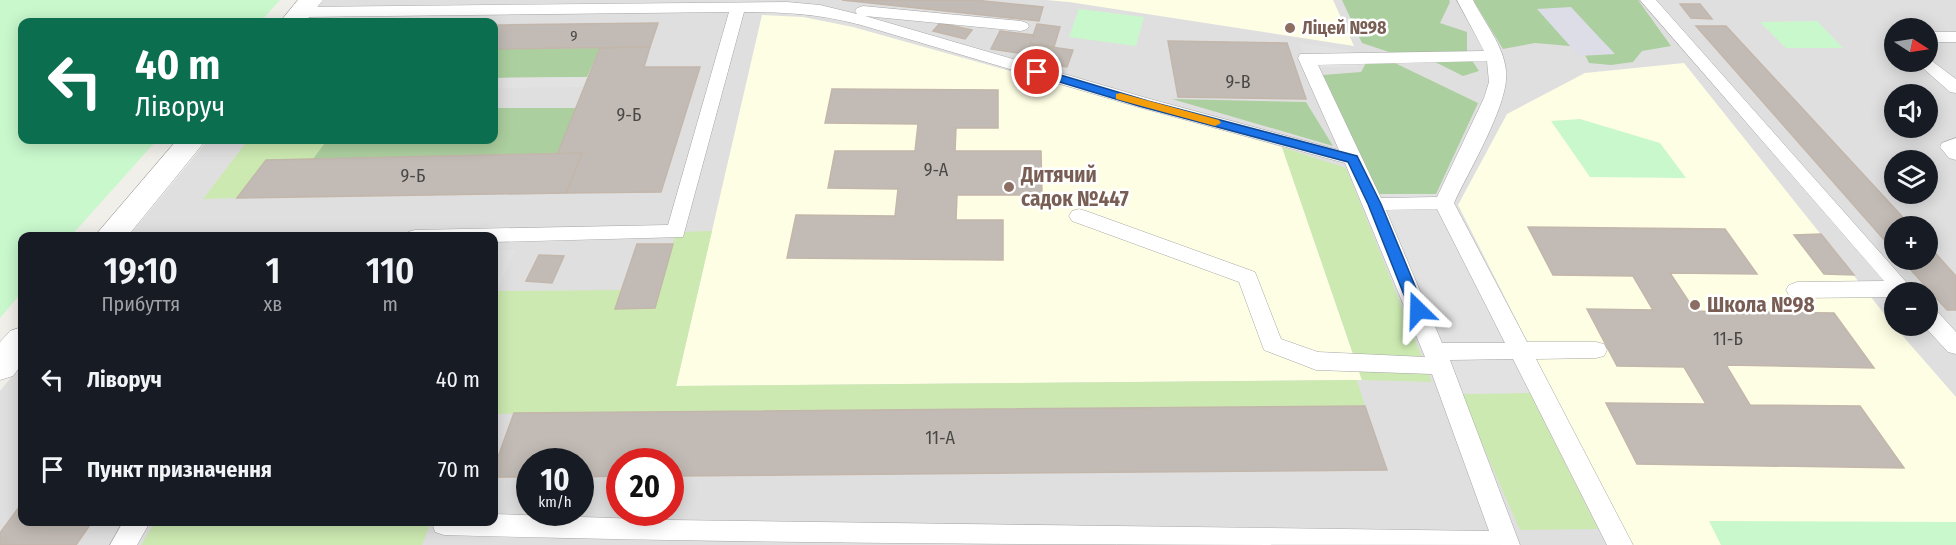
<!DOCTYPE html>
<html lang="uk">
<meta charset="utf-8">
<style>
:root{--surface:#171b24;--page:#242831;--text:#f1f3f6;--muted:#9ea1a6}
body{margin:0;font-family:"Fira Sans Condensed",sans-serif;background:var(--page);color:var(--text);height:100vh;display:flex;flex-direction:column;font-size:22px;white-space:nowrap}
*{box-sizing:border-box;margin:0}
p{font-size:20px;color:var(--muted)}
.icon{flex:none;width:33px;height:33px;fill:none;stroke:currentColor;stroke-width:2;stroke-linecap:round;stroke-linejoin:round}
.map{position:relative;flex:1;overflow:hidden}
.side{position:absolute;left:18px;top:232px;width:480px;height:294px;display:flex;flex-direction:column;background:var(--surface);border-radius:12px;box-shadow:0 3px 15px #0003}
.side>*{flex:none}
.guide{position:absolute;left:18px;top:18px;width:480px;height:126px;border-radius:12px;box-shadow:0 3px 15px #0003;background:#0b6e4f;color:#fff;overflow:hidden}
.needle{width:39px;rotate:102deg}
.fabs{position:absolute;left:1884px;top:18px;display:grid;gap:12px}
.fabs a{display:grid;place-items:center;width:54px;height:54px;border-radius:50%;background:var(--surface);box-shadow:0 3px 15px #0003;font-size:30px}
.speed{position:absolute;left:516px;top:448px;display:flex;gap:12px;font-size:30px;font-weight:700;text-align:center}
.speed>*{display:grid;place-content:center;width:78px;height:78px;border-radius:50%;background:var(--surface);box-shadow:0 3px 15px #0003;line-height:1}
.speed small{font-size:15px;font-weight:400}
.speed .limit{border:9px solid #d22;background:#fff;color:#111}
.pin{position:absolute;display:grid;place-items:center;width:51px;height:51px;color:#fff;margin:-26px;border:3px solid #fff;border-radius:50%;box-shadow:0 2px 6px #0007}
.me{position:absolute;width:66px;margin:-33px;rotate:338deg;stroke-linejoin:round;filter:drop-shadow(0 0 4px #0008)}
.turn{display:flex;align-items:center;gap:21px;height:126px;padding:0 18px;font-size:27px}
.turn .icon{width:78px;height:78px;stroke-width:2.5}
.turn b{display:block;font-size:42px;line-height:51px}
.eta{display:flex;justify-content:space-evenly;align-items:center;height:102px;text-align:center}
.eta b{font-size:36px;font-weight:600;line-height:42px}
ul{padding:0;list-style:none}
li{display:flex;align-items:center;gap:18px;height:90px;padding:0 18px}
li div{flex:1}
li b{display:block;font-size:22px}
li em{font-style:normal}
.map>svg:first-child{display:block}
.residential{fill:#e0dfdf;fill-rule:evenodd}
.education{fill:#fefee5}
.grass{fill:#cce9b1}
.forest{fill:#accf9f}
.park{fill:#c9f8cd}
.parking{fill:#e2e2e2}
.plaza{fill:#dddde7}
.building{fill:#c2bbb5;stroke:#c3b6ab;stroke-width:1.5}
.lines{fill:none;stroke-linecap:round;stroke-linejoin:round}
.lane-casing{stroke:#a6a6a6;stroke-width:1}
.street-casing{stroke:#a6a6a6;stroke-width:1}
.lane{fill:#fff;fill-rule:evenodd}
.street{fill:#fff;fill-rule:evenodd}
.route{fill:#1a73e8;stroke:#114b97;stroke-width:1.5}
.slow{fill:#f59e0b}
.education-dot{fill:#8d6e63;stroke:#fff;stroke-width:2}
.labels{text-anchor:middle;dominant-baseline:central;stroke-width:5;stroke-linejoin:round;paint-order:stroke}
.far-number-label{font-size:15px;fill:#4a4847}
.far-education-label{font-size:18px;font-weight:bold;fill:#785e54;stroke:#fff;text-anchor:start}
.number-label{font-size:18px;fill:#4a4847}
.education-label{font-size:21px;font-weight:bold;fill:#785e54;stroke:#fff;text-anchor:start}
</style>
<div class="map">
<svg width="1956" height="545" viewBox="0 0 1956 545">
<rect width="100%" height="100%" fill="#f1efe9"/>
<path class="residential" d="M324,0H1956V545H0V391L22,364V522H494V237H128L208,140H494V22H305ZM1894,28H1928V62H1894ZM1894,94H1928V128H1894ZM1894,160H1928V194H1894ZM1894,226H1928V260H1894ZM1894,292H1928V326H1894ZM530,462H580V513H530ZM620,462H670V513H620Z"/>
<g class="education">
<path d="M1046,0H1333L1354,46L1069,2Z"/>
<path d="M762,15L803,17L853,27L1282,147L1362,380L676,386Z"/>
<path d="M1684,63L1894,326L1956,397V545H1631L1458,205L1507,114L1585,73Z"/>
</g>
<g class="grass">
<path d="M248,140H327L313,159L266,160L237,198L203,199Z"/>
<path d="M1282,147L1346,168L1432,382L1362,380Z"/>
<path d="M712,231L676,386L1357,380L1365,406L494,414V291L621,290L615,309L655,308L676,232Z"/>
<path d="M1530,393L1598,529L1520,530L1460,394Z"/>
<path d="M155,522H431L422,545H141Z"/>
</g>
<g class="forest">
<path d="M1342,0H1449L1450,2L1440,23L1467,32V53L1479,71L1463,76L1435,62L1389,52L1362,43Z"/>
<path d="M1473,0H1638L1671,46L1642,51L1633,62L1611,65L1589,63L1581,47L1535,43L1503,49Z"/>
<path d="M600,48L587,77L494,78V49Z"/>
<path d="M1372,52L1478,103L1436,194H1379L1323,75L1361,72Z"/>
<path d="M1172,99L1306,102L1333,146Z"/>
<path d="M494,108H577L557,155L313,159L327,140H494Z"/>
</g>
<g class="park">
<path d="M0,0H280L260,22H22V140H157L70,237H22V292L0,318Z"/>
<path d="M1079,9L1144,17L1136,46L1069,37Z"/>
<path d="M1817,21L1843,48H1786L1760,22Z"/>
<path d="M1580,119L1660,143L1686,178L1590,177L1551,121Z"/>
<path d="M1709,521L1956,522V545H1721Z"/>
</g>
<g class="parking">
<path d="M1299,43L1350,50L1359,67L1311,68Z"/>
<path d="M587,77L583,87L494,88V78Z"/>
<path d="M1379,194H1436L1530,393L1460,394Z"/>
<path d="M494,250H515L497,291H494Z"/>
</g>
<path class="plaza" d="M1571,7L1597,35L1615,54L1579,56L1537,9Z"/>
<g class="building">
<path d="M842,0H974L1043,7L1039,21Z"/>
<path d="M1680,4H1700L1712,19L1691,18Z"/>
<path d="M658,23L650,47L494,49V25Z"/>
<path d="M940,23L972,30L965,39L933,31Z"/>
<path d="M1037,24L1060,27L1054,47L1030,44Z"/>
<path d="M1696,26H1726L1911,226H1894V251Z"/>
<path d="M1000,31L1033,35L1030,44L1073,50L1067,67L1035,62L1040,52L1027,50L1025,54L991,49Z"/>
<path d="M1168,41L1287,43L1306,99L1178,97Z"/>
<path d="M650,47L644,67H700L661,192L566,193L582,153L557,155L600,48Z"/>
<path d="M832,89L998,90V128H956L955,151H1041L1042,195H957L956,220H1003V260L787,258L796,215L895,216L898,189L828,188L835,151H915L918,124L825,123Z"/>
<path d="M582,153L566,193L237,198L266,160Z"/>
<path d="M1528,227L1725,229L1757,274L1670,273L1695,311L1834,313L1874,368L1726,365L1750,405L1860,406L1904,468L1637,464L1606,403L1706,404L1684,367L1617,366L1587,309L1653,310L1633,276L1553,275Z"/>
<path d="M1821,234L1854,275L1824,274L1794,235Z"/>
<path d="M637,244H673L655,308L615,309Z"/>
<path d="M1928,245L1956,276V310H1947L1902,260H1928Z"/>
<path d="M539,255L564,256L552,283L526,281Z"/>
<path d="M1365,406L1387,470L670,476V462H620V476L580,477V462H530V477H494V468L514,413Z"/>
<path d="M22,503V522H92L76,545H0V533Z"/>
</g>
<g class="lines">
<defs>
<g id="lane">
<path d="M1457,0H1473C1484,22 1504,46 1506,71C1510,103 1468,172 1454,203L1527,342H1596L1604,344L1607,350L1604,356L1596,358L1536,359L1633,545H1607L1513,359L1450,360L1520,545C1161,545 803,545 444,535L435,532L432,522H494V514L670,520L1489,531L1432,374L1316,370L1264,350L1239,282L1072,221L1069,216L1072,211L1079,209L1086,211L1255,272L1281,339L1318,352L1425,357L1345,163L1138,107L861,25C819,14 788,12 744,12L683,237L494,242V237H405L408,232L415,230L668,225L729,12L301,17L293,12L301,7L787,2L820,5L857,14L855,11L857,8L863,6L1021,21L1027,23L1029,26L1027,29L1021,31L865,16L1150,99L1339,150L1298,58L1300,54L1484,51ZM1487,61L1489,82L1484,98L1437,197L1381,198L1318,65ZM1437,209L1505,343H1442L1386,210Z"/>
<path d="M1640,0H1656L1915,292H1894V297L1797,298L1789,295L1786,290L1789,285L1797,282L1884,281Z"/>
<rect x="1928" y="32" width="28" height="10"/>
<path d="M1928,58L1956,79V93L1950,92L1916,62H1928Z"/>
<path d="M1956,138V160L1949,158L1940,147L1942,143Z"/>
<path d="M1928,308L1936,310L1956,332V354L1948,352L1924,326H1928Z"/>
<path d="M123,522H150L137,545H110Z"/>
</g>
<g id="street">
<path d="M298,0H323L305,22H280Z"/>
<path d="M177,140H206L127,237H94Z"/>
<path d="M22,327V364L13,376L0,380V342L10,331Z"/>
</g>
</defs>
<use href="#lane" class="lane-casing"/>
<use href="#street" class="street-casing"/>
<use href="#lane" class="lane"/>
<use href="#street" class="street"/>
</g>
<path class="route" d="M1037,68L1148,101L1357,156L1381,204L1425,310L1422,313L1418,315L1410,310L1368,204L1348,162L1139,106L1033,74V69Z"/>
<path class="slow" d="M1120,93L1219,120L1221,123L1215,126L1116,99V94Z"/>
<g class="education-dot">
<circle cx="1290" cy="28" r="6"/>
<circle cx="1009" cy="187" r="6"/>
<circle cx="1695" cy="305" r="6"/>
</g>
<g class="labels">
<g class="far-number-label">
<text x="574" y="36">9</text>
</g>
<g class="far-education-label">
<text x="1302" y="28">Ліцей №98</text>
</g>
<g class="number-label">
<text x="1238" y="82">9-В</text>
<text x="629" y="115">9-Б</text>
<text x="936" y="170">9-А</text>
<text x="413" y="176">9-Б</text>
<text x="1728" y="339">11-Б</text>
<text x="940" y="438">11-А</text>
</g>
<g class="education-label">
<text x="1021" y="175">Дитячий<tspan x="1021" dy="24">садок №447</tspan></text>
<text x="1707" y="305">Школа №98</text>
</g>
</g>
</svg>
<div class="fabs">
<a><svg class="needle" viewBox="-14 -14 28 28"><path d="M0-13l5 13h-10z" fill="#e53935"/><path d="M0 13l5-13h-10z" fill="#9ea1a6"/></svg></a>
<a><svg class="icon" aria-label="sound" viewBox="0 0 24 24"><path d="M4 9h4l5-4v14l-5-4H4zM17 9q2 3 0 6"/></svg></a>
<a><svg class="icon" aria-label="layers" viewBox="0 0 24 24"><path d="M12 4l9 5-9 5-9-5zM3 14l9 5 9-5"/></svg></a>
<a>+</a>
<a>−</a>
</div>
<div class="speed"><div>10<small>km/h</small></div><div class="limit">20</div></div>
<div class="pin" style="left:1037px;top:72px;background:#d93025"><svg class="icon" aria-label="arrive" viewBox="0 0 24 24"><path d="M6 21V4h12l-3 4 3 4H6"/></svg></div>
<svg class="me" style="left:1418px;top:310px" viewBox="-20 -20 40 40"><path d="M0-17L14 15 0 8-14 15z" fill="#1a73e8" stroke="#fff" stroke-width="4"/></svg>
<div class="guide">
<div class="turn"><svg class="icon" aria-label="left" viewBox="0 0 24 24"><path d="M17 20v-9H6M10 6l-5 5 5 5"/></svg><div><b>40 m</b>Ліворуч</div></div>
</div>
<section class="side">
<div class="eta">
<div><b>19:10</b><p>Прибуття</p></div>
<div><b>1</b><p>хв</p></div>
<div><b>110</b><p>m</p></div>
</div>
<ul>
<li><svg class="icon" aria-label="left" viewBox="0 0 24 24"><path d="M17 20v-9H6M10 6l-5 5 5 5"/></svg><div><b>Ліворуч</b></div><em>40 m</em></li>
<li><svg class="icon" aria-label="arrive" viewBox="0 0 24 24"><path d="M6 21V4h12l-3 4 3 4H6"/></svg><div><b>Пункт призначення</b></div><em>70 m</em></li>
</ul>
</section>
</div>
